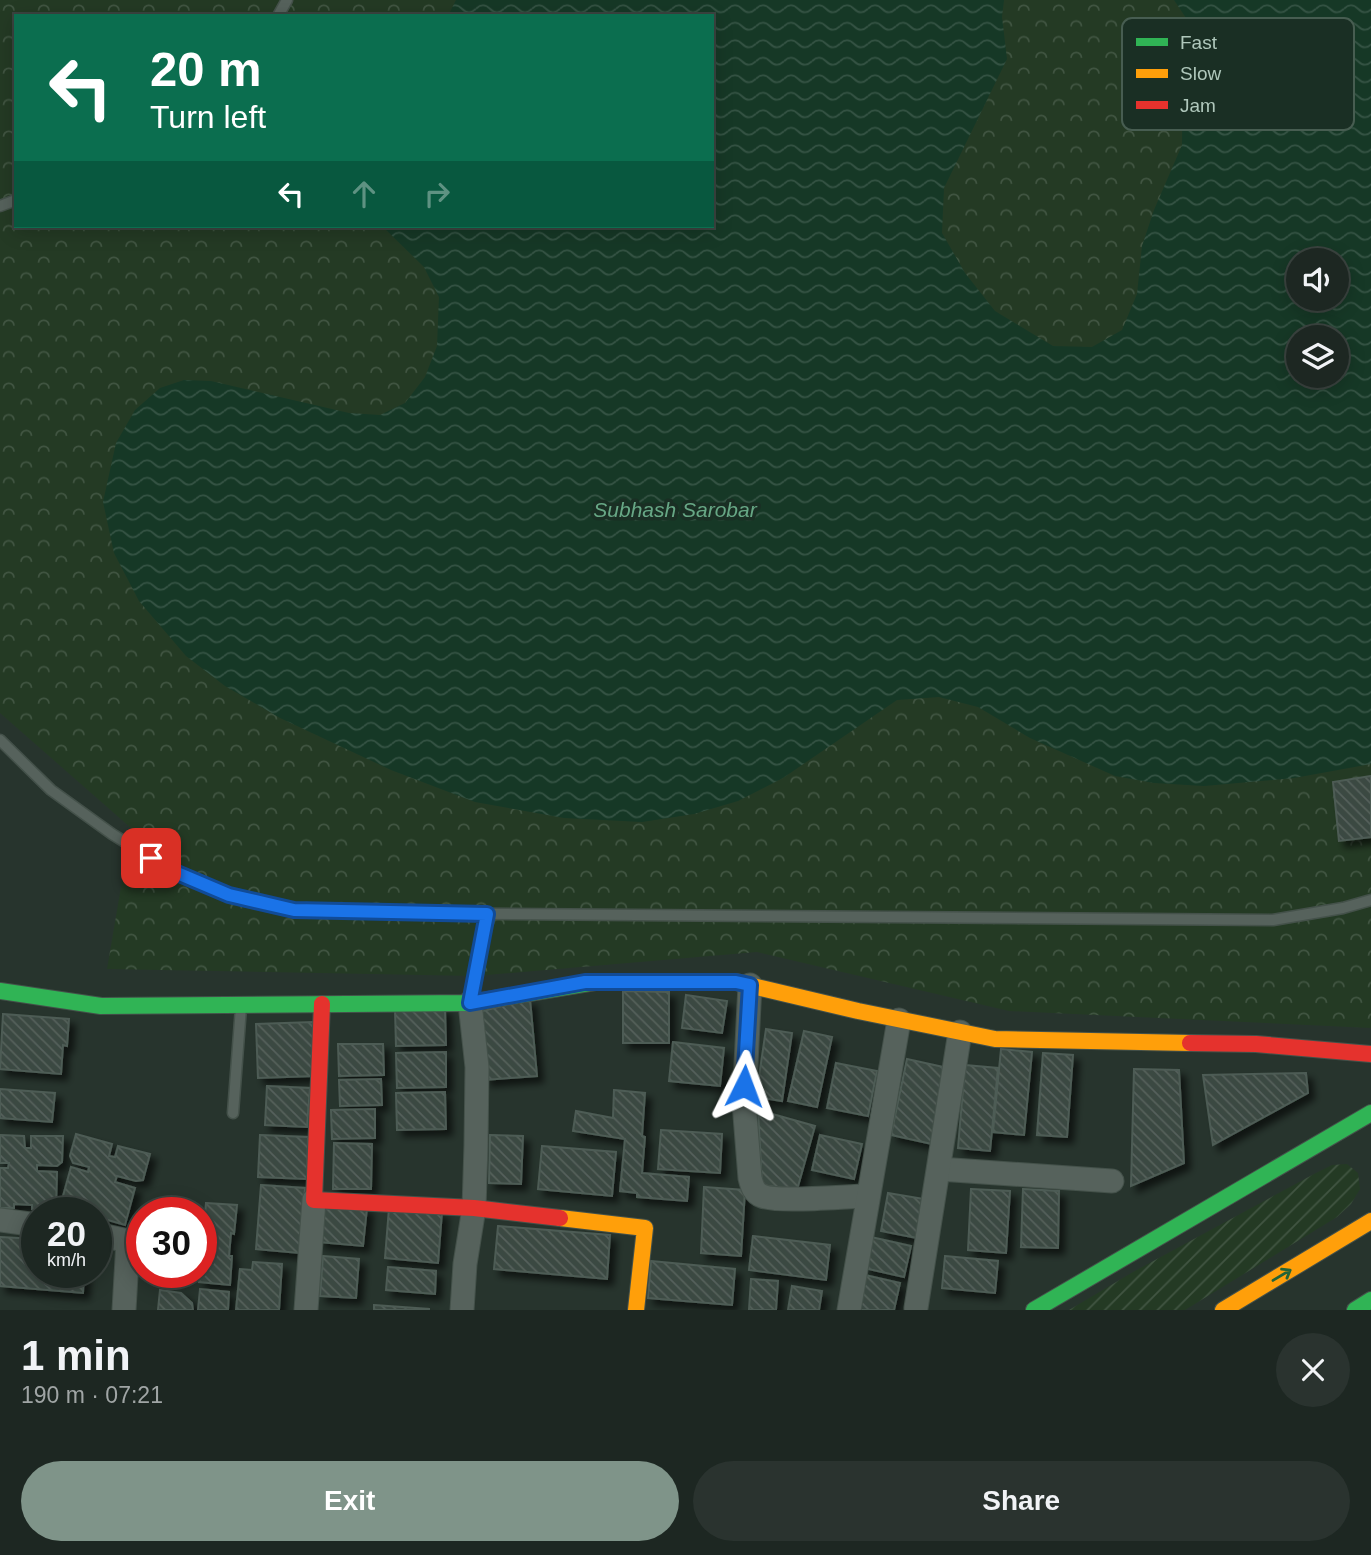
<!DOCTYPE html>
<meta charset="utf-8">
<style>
:root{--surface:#1d2722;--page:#2a332f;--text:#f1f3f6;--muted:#a0a5a5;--line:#3b4440;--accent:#7f9489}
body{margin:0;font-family:Arial,sans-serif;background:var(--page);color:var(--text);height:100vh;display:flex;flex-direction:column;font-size:26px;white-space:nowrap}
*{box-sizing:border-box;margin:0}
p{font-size:23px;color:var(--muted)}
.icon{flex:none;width:38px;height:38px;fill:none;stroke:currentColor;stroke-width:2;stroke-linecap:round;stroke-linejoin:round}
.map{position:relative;height:1310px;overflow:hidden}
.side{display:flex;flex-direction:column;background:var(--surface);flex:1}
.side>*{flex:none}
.banner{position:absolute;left:14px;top:14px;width:700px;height:214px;border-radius:0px;box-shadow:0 4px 18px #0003,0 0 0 2px var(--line);background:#0b6e4f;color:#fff;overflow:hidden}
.controls{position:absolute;left:1286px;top:248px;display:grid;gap:14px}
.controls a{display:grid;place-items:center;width:63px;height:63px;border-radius:50%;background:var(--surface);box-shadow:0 4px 18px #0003,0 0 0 2px var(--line);font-size:35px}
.speed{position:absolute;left:21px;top:1197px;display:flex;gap:14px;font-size:35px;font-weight:700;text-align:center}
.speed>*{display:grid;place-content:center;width:91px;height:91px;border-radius:50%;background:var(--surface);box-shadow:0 4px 18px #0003,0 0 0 2px var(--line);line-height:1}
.speed small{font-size:18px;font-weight:400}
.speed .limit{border:10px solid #d22;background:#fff;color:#111}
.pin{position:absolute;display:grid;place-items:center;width:60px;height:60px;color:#fff;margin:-30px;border-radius:14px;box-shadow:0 4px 10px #0006}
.me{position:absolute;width:77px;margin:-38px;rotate:3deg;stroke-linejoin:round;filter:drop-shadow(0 0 5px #0008)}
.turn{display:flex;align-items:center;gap:24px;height:147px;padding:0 21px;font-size:32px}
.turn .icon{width:91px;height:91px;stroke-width:2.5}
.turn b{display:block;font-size:49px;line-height:60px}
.lanes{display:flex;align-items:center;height:66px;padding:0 21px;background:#0003;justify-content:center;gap:35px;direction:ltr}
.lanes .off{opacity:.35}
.round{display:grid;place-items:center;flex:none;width:74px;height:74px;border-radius:37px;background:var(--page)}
.headline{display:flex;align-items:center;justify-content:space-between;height:119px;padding:0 21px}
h1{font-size:42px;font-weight:600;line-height:52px}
.action{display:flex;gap:14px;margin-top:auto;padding:14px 21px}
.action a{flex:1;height:80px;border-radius:42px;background:var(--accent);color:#fff;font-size:28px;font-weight:600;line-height:80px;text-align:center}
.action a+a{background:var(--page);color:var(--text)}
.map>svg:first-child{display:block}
.park{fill:url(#park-crowns);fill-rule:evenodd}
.garden{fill:url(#garden-furrows)}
.water{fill:url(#water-waves);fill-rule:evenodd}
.building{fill:url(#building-back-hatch);stroke:#4e5c55;stroke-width:2;filter:url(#shadow)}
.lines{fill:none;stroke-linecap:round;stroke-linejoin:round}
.lane-casing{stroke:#44514a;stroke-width:13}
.street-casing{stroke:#44514a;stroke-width:25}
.fast-casing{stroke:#44514a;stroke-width:18}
.slow-casing{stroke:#44514a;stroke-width:18}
.jam-casing{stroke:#44514a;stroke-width:18}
.lane{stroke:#56625c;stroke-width:10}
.street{stroke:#56625c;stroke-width:23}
.fast{stroke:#30b455;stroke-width:16}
.slow{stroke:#ff9f0a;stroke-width:16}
.jam{stroke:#e5322d;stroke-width:16}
.oneway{stroke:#236438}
.route-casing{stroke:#114b97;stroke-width:18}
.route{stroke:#1a73e8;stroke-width:12}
.labels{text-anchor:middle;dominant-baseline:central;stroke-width:7;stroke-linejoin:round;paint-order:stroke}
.water-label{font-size:21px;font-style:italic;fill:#67a785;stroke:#1a2f24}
.key{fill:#1a2f24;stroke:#475d51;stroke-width:2}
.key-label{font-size:19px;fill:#afc7bb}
</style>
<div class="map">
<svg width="1371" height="1310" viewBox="0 0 1371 1310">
<defs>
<pattern id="park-crowns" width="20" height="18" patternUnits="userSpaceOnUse" patternTransform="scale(1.75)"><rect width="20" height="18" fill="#243a24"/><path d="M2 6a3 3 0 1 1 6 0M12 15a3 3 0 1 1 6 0" fill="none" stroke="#415542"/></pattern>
<pattern id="garden-furrows" width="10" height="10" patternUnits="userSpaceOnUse" patternTransform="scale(1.75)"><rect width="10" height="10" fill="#243a24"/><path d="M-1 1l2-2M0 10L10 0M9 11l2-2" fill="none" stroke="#415542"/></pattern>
<pattern id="water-waves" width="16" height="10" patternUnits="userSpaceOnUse" patternTransform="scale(1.75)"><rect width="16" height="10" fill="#163826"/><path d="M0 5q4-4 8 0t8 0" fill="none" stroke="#355344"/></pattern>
<pattern id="building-back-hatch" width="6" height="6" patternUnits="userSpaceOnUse" patternTransform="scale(1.75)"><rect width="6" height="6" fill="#3b4842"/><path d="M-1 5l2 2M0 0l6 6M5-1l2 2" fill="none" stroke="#55615b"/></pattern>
<filter id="shadow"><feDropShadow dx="6" dy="6" stdDeviation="3.5" flood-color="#0009"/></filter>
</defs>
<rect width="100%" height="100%" fill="#27342d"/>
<path class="park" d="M0,0H1371V1028L1009,1011L757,952L475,976L107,969L131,828L0,713ZM16,16H712V226H16ZM1298,261H1337V299H1298ZM1298,338H1337V376H1298Z"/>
<path class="garden" d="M1347,1164L1358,1173L1360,1189L1351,1204L1337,1217L1185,1310H1069L1133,1272L1314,1174L1332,1165Z"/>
<path class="water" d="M456,0H1004L1002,17L1007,59L944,188L942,233L965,273L995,311L1053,346L1092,347L1122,330L1137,294L1142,246L1154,210L1182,145L1183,74L1190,24L1174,0H1371V764L1294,778L1204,786L1154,783L1115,776L1030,738L978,707L939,697L897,700L783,778L738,801L694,814L642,822L564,818L475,802L391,770L280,718L225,686L186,656L139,601L114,553L103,502L116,443L135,410L160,388L184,380L211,381L349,413L380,415L405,403L425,377L437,346L439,297L424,267L382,226H712V16H448ZM1298,261H1337V299H1298ZM1298,338H1337V376H1298Z"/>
<g class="building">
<path d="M1371,776V837L1339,841L1333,782Z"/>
<path d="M623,991L669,992V1043H623Z"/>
<path d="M686,995L727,1001L722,1033L682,1028Z"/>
<path d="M530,999L537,1076L485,1080L479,1012Z"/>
<path d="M445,1008L446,1045L396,1046L395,1009Z"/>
<path d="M3,1014L69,1019L67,1046L63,1045L61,1074L0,1069Z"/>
<path d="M313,1022L315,1076L258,1078L256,1024Z"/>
<path d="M766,1029L792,1033L782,1101L756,1097Z"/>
<path d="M804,1031L832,1037L817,1107L788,1101Z"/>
<path d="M673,1042L724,1048L720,1086L669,1081Z"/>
<path d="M338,1044H383L384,1075L339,1076Z"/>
<path d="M1001,1049L1032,1052L1024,1135L993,1132Z"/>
<path d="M446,1052V1087L397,1088L396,1053Z"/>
<path d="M1043,1053L1073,1055L1067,1137L1037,1135Z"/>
<path d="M907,1059L948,1068L932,1144L891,1135Z"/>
<path d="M836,1063L877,1071L868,1116L827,1108Z"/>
<path d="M965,1065L998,1068L990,1151L958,1148Z"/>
<path d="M1134,1069L1179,1070L1184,1163L1131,1186Z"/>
<path d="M1306,1073L1308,1093L1213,1145L1203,1075Z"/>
<path d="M381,1079L382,1105L340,1106L339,1080Z"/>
<path d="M267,1086L310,1088L307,1127L265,1125Z"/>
<path d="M0,1089L55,1093L52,1122L0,1118Z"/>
<path d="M614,1090L645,1093L642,1136L645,1137L642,1173L689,1177L687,1201L637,1197V1193L620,1191L625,1139L573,1131L576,1111L613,1118Z"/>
<path d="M445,1092L446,1129L397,1130L396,1093Z"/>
<path d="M375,1109V1138L332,1139L331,1110Z"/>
<path d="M758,1110L815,1126L797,1190L762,1185Z"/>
<path d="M661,1130L722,1134L720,1173L658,1169Z"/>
<path d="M76,1134L112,1144L109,1156L115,1157L118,1146L150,1154L143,1180L136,1181L117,1176L115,1182L135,1188L125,1225L101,1218L102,1214L85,1209L84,1213H80L60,1207L71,1167L88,1172L89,1167L73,1163L70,1156Z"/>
<path d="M0,1135L24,1136L25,1148H31V1136H63L62,1162L57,1166L37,1165V1171L57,1172L56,1209H32V1205L14,1204V1208H0V1168H8L9,1163H0Z"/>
<path d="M260,1135L308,1137L307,1179L258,1177Z"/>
<path d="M490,1135L523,1136L521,1184L489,1183Z"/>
<path d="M820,1135L862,1144L854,1179L812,1170Z"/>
<path d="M334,1143L372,1144L371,1189H333Z"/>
<path d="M542,1146L616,1152L612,1196L538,1189Z"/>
<path d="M261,1185L305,1188L299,1253L256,1249Z"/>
<path d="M704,1187L745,1190L741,1256L701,1253Z"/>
<path d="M971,1189L1010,1191L1006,1253L968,1250Z"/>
<path d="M1023,1189L1059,1191L1058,1248L1021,1247Z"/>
<path d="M888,1193L924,1199L917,1238L881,1231Z"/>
<path d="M162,1199L185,1203L200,1213H161Z"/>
<path d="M206,1203L237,1205L234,1234L231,1233L229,1256H232L230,1285L199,1282L201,1272V1227H204Z"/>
<path d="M322,1203L367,1208L363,1246L319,1242Z"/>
<path d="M389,1208L442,1212L438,1263L385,1258Z"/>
<path d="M498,1226L610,1235L607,1279L494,1269Z"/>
<path d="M753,1236L830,1245L826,1280L749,1270Z"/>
<path d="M0,1237L37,1239V1272H84L83,1293L0,1286Z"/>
<path d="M871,1237L911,1246L904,1277L864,1268Z"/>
<path d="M323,1256L359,1259L356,1298L320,1296Z"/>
<path d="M945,1256L998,1261L995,1293L942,1288Z"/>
<path d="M651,1261L735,1269L732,1305L648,1298Z"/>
<path d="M253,1262L282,1264L279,1310H236L240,1269L252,1270Z"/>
<path d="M388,1267L436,1271L435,1294L386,1290Z"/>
<path d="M156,1272H188L178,1278L156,1274Z"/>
<path d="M865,1275L900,1283L894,1310H858Z"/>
<path d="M751,1279L778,1281L776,1310H749Z"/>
<path d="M792,1286L822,1291L819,1310H788Z"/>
<path d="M200,1289L229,1292L228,1310H198Z"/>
<path d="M160,1290L181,1293L192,1303L193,1310H158Z"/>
<path d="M374,1305L429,1309V1310H374Z"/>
</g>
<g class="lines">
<defs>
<g id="lane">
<path d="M278,16L287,0"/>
<path d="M0,206L16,200"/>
<path d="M0,740L51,790L112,834L170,870L229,895L294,910L375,913L1273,920L1343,908L1371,900"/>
<path d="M471,1001L487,914"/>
<path d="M233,1113L241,1007"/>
</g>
<g id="street">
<path d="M750,985L744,1103L750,1178C752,1186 754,1193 762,1196C778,1203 847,1196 868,1196"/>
<path d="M939,1169L1112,1181"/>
<path d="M0,1220L37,1225"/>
<path d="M96,1234L128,1241L124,1310"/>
<path d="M916,1308L960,1032"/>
<path d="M306,1310L314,1200"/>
<path d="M462,1310L465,1264L474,1208L476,1145L477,1067L470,1003"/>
<path d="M849,1310L899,1020"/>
</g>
<g id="fast">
<path d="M0,991L101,1006L470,1003L595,982"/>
<path d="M1034,1310L1371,1113"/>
<path d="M1355,1310L1371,1300"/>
</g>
<g id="slow">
<path d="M595,982H736L858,1011L995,1039L1190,1043"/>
<path d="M560,1218L645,1228L636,1310"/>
<path d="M1223,1310L1371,1221"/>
</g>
<g id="jam">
<path d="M322,1004L314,1200L474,1208L560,1218"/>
<path d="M1190,1043L1256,1044L1371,1054"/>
</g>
</defs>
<use href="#lane" class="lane-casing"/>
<use href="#street" class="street-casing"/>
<use href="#fast" class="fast-casing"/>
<use href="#slow" class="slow-casing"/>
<use href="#jam" class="jam-casing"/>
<use href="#lane" class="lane"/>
<use href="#street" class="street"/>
<use href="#fast" class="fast"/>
<use href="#slow" class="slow"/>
<use href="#jam" class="jam"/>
</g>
<defs><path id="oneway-shaft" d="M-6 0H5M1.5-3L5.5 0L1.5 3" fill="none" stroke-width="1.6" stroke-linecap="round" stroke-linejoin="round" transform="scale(1.75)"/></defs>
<use class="oneway" href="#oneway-shaft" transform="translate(1282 1275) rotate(-31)"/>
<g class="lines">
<defs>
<path id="route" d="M151,858L170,870L229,895L294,910L487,914L470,1003L585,982H736L750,985L744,1086"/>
</defs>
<use href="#route" class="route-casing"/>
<use href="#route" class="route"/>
</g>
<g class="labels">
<g class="water-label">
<text x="675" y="509">Subhash Sarobar</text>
</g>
</g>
<rect x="1122" y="18" width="232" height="112" rx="10" class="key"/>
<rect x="1136" y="38" width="32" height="8" fill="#30b455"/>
<rect x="1136" y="69" width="32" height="9" fill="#ff9f0a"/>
<rect x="1136" y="101" width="32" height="8" fill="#e5322d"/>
<g class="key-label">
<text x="1180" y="49">Fast</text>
<text x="1180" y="80">Slow</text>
<text x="1180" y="112">Jam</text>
</g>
</svg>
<div class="controls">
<a><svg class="icon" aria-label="sound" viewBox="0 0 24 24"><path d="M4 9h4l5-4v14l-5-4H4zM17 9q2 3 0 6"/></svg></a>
<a><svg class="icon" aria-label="layers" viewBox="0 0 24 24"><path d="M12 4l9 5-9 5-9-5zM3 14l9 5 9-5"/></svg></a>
</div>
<div class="speed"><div>20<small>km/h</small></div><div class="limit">30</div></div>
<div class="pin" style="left:151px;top:858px;background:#d93025"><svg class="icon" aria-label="arrive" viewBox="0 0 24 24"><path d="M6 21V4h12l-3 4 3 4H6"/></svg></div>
<svg class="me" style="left:744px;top:1086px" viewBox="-20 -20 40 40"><path d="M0-17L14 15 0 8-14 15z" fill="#1a73e8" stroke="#fff" stroke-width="4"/></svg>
<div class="banner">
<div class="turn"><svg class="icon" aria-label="left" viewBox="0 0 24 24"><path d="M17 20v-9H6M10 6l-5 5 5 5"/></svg><div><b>20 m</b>Turn left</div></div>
<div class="lanes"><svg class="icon" aria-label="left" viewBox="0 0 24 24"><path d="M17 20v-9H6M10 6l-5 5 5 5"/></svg><svg class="icon off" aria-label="ahead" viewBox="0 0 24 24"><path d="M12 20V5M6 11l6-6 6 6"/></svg><svg class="icon off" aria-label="right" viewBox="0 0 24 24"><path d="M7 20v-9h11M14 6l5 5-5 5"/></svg></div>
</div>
</div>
<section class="side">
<div class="headline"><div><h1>1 min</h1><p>190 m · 07:21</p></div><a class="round"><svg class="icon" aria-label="close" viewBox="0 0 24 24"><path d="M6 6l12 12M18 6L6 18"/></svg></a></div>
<div class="action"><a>Exit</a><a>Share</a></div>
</section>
